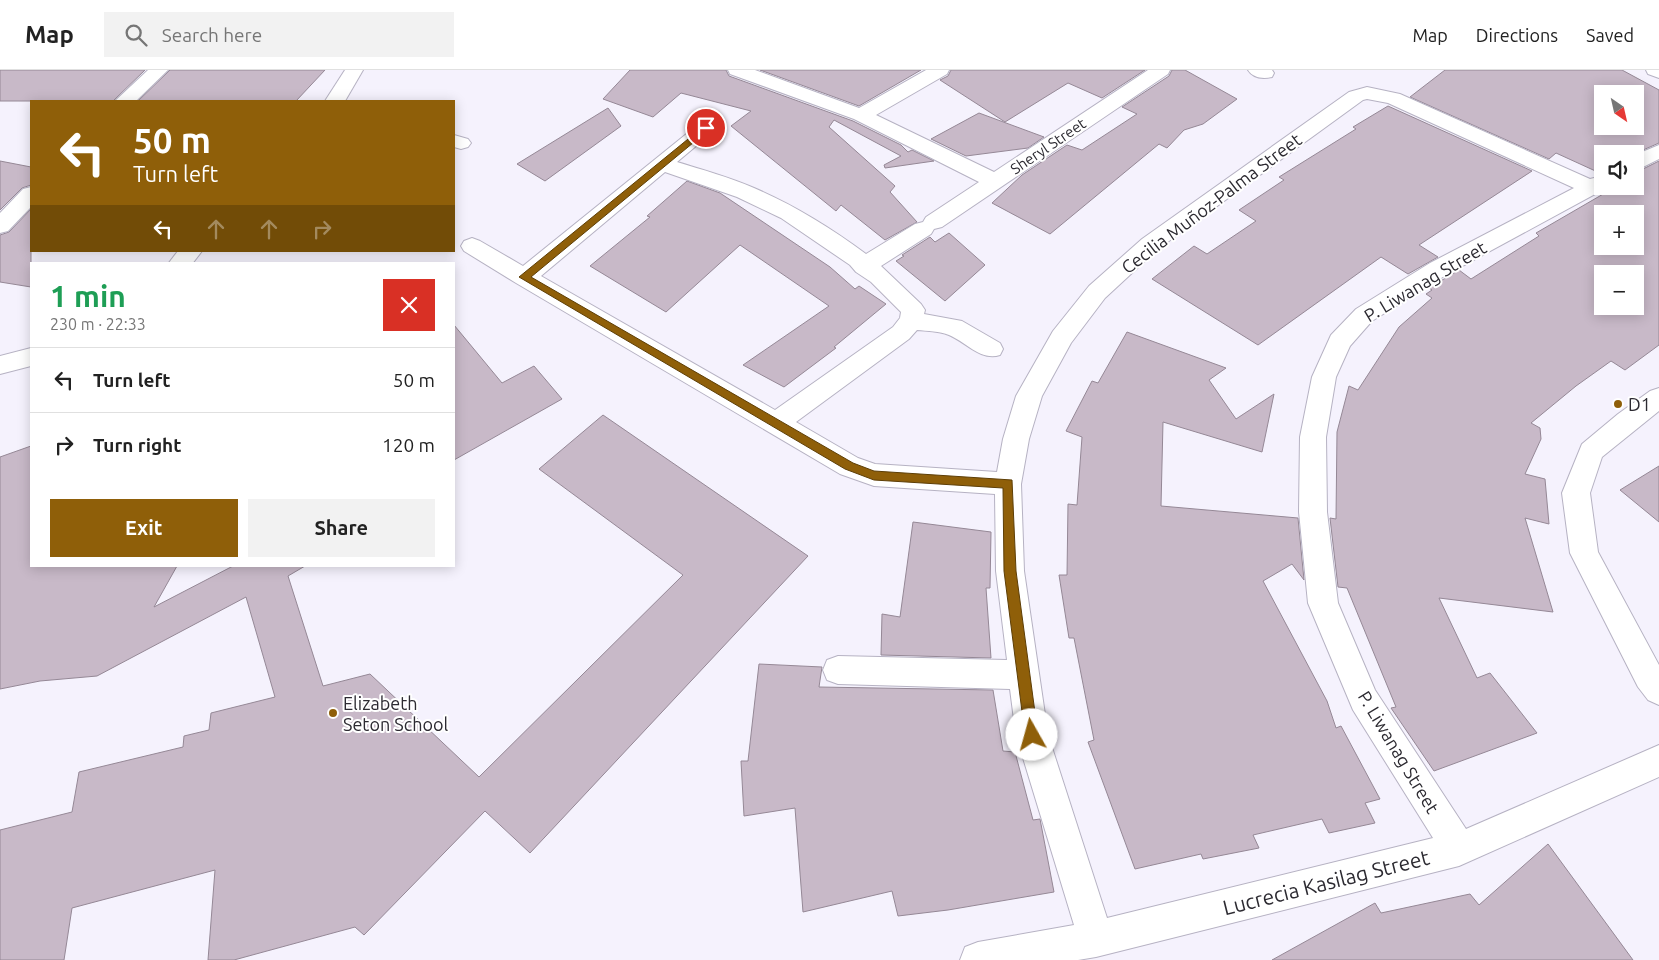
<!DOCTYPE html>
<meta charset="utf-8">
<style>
:root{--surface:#fff;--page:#f2f2f2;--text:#222;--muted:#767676;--line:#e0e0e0;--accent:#8f5f09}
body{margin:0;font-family:Ubuntu,sans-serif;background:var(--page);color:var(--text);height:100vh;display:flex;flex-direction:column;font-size:19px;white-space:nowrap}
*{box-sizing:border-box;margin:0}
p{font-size:16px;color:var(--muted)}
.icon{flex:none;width:28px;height:28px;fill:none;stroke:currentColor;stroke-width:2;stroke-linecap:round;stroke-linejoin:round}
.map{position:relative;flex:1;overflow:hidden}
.panel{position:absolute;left:30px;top:192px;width:425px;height:305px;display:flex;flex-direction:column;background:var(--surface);border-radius:0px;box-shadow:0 2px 12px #0003}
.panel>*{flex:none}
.banner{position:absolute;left:30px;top:30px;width:425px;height:152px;border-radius:0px;box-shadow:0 2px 12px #0003;background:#8f5f09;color:#fff;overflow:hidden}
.needle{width:32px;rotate:146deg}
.buttons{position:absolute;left:1594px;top:15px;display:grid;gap:10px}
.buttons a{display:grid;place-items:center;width:50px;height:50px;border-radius:0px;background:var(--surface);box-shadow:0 2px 12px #0003;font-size:25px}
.pin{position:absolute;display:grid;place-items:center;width:42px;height:42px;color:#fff;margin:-21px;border:2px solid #fff;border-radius:50%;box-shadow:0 1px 5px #0007}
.me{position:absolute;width:55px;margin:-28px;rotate:353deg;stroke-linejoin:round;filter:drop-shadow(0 0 4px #0008)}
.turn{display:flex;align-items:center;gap:18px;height:105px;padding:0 20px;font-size:22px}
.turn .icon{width:65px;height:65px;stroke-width:2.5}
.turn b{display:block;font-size:35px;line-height:42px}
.lanes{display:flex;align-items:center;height:48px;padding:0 20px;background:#0003;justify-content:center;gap:25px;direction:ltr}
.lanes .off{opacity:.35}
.round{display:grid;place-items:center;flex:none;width:52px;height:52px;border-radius:0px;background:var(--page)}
.summary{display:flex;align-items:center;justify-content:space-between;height:85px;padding:0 20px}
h1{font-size:30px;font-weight:600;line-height:38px;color:#1e9e55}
.primary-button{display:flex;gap:10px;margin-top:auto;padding:10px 20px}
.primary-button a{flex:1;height:58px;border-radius:0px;background:var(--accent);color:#fff;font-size:20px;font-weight:600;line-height:58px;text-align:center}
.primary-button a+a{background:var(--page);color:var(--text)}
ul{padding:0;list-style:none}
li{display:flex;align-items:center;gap:15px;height:65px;padding:0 20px;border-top:1px solid var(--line)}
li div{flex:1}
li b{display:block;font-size:19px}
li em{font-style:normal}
header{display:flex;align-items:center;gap:30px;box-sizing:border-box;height:70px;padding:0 25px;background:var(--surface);border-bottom:1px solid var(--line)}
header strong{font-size:24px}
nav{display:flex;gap:28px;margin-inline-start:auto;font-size:18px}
.search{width:350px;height:45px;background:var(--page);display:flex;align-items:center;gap:12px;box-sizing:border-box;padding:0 18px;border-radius:0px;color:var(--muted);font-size:19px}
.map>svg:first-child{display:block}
.building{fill:#c8b9c8;stroke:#958896;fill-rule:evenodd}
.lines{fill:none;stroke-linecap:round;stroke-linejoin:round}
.minor-casing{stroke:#b6b2c3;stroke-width:2}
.minor{fill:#fff;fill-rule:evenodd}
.route{fill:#8f5f09;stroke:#5d3e06}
.poi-dot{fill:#8f5f09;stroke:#fff;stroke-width:2}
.labels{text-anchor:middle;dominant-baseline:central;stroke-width:4;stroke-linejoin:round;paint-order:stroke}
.far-street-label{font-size:15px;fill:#2c2a31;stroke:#fff}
.street-label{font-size:18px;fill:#2c2a31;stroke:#fff}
.poi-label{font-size:18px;fill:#2c2a31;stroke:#fff;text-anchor:start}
.near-street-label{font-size:21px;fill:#2c2a31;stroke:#fff}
</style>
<header>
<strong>Map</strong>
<div class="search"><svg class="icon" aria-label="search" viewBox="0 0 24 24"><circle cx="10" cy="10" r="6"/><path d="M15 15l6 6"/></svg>Search here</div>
<nav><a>Map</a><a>Directions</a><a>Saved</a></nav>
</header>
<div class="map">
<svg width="1659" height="890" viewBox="0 0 1659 890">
<rect width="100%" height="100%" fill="#f5f2fd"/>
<g class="building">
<path d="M0,0H145L113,31H0Z"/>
<path d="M170,0H325L296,31H138Z"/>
<path d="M630,0H726L729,6L853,51L901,75L908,82L912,80L934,91L885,98L884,95L901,86L834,50L829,57L895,116L890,122L917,152L885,170L841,135L836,141L731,56L751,41L681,23L653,47L603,29Z"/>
<path d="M760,0H921L859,36Z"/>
<path d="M951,0H1145L1102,28L1068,13L1005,52L940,10L948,6Z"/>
<path d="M1172,0H1185L1237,29L1203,54L1184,60L1167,78L1159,74L1050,164L992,133L1022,105L1067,75L1082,80L1137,44L1122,37L1169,6Z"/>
<path d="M1445,0H1622L1659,20V73L1634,84H1602V104L1556,83L1549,89L1410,27ZM1602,24H1635V56H1602Z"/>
<path d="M1388,36L1532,101L1419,175L1438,187L1408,204L1381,187L1258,275L1152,209L1194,176L1207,184L1256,151L1239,140L1284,110L1279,107L1356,59L1353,57Z"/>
<path d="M608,38L621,56L545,111L517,94Z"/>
<path d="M979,43L1044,67L1028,78L966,86L931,69Z"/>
<path d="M0,91L31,97V115L22,118L0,140Z"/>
<path d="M1659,91V275L1625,300L1611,291L1576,316L1531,353L1540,358L1541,369L1525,404L1545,409L1549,454L1525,448L1553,542L1439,528L1477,608L1490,603L1537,663L1434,701L1391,638L1396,637L1347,518L1338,517L1330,448L1336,449L1337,362L1349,316L1358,320L1399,257L1432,228L1426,224L1432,220L1429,218L1459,200L1471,209L1539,166L1536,163L1617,116H1635V103ZM1602,144H1635V176H1602ZM1602,204H1635V236H1602Z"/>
<path d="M687,111L720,123L830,197L855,219L859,216L886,234L834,277L836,278L784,317L743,295L829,236L740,175L666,242L590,196L650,147L647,146Z"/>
<path d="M31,139V217L0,212V165L9,162Z"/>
<path d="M949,163L985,195L945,231L896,191L904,186L902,185L930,167L935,172Z"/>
<path d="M454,255L502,313L534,296L562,329L454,390Z"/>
<path d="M1127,262L1226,298L1209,310L1236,349L1274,324L1262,382L1163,352L1161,436L1298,448L1304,510L1292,494L1263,511L1327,631L1336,658L1341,656L1380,729L1365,733L1375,753L1329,763L1322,749L1253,765L1259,778L1203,789L1201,784L1135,799L1088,672L1094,670L1074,568H1069L1059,505H1067L1068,434L1077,435L1082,367L1066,361L1092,311L1098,313Z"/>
<path d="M603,345L808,486L530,783L485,741L364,865L355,857L234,890H208L215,800L72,838L64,890H0V760L72,742L79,702L183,677L184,666L209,660L211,643L275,627L246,527L97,606L40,611L0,619V387L31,376V496H177L154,537L233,496H305L288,506L323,616L370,604L479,707L683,505L539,399Z"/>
<path d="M1659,396V452L1620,420Z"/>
<path d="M913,452L991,462L990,518H986L991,588L881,585L882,544L900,547Z"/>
<path d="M759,594L822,597L819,617L993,620L1003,681L1015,682L1033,750L1040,749L1054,822L948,840L898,846L892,821L803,842L795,738L744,746L741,691H748Z"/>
<path d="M1548,774L1633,890H1272L1375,833L1381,843L1470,824L1479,835Z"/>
</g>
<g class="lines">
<defs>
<g id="minor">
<path d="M148,0H168L136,31H115Z"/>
<path d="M345,0H363L345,31H325Z"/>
<path d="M728,0H755L859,38L926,0H949L947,4L876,45L994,102L1148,0H1170L1168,4L942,157L934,159L931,164L881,196L921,234L925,240L924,244L962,251L1000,273L1003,279L1000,285C980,291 966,272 949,265C940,261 927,261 917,260L909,269L796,352L858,388L875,394L997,402L1003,369L1016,326L1053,261L1089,216L1142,169L1349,22L1367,17L1400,24L1590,109L1602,106V116L1608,117L1446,205L1372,251L1350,276L1336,307L1326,367L1327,442L1338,533L1375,620L1466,759L1659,675V707L1459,796L1096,887L1078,890H960L965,877L978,872L1074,855L1016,665L1010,619L838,614L827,610L823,600L827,590L838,586L1007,590L996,501L995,424L874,416L840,404L516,213L464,181L461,176L464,171L472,168L480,171L523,196L700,53L707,51L714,53L717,57L714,61L677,92C703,100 729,107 754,118C794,135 831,158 866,184L915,154L923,152L926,147L979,112L854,49L730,4ZM1367,29L1388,33L1574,118L1430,193L1356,239L1331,265L1312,307L1300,367L1299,442L1308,533L1353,640L1433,768L1107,848L1048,665L1024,501L1021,414L1029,369L1042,326L1071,273L1105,228L1158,179L1363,30ZM665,102L737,127L781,148L850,195L856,202L871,212L901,242L900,248L893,257L775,340L541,206Z"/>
<path d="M1248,0H1272L1274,3L1272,7C1263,9 1253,8 1248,0Z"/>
<path d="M1646,0H1659V8L1648,4Z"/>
<path d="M454,65L468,69L471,73L468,77L461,79L454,77Z"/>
<path d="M1659,75V89L1635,101V85Z"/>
<path d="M31,117V137L8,161L0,163V143L23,119Z"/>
<path d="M178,181H202L192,194H168Z"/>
<path d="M31,278V296L0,304V286Z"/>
<path d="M1659,318V341L1602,387L1590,423L1598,482L1659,595V635L1648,630L1638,617L1570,483L1562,423L1582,374L1618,344L1650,321Z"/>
</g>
</defs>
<use href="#minor" class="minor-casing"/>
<use href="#minor" class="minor"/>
</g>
<path class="route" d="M704,56L711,58L531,207L853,393L874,401L1012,410L1016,501L1038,665L1037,669L1032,671L1027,669L1025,665L1004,501L1003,418L874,410L845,399L519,207Z"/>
<g class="poi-dot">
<circle cx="1618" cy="334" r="5"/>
<circle cx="333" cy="643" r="5"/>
</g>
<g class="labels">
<g class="far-street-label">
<text transform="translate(1048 76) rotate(-34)">Sheryl Street</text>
</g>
<g class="street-label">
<text transform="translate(1211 133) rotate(-37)">Cecilia Muñoz-Palma Street</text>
<text transform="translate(1425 211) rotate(-31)">P. Liwanag Street</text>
<text transform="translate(1399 682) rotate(59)">P. Liwanag Street</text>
</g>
<g class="poi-label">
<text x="1628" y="334">D1</text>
<text x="343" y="633">Elizabeth<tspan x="343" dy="21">Seton School</tspan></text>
</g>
<g class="near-street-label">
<text transform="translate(1326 812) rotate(-14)">Lucrecia Kasilag Street</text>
</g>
</g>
</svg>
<div class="buttons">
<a><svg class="needle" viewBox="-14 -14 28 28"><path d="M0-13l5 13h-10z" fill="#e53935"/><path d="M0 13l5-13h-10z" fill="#767676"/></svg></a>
<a><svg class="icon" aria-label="sound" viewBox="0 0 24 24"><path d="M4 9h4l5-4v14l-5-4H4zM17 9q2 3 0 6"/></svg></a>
<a>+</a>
<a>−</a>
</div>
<div class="pin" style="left:706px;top:58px;background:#d93025"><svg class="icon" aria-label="arrive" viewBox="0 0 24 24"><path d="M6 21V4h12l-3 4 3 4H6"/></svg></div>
<svg class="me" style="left:1032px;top:665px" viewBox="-20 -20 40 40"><circle r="19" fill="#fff"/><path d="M0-13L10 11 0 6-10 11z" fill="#8f5f09"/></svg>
<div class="banner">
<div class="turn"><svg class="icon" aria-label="left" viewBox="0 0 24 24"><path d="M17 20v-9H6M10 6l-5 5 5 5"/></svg><div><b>50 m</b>Turn left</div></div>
<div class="lanes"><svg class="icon" aria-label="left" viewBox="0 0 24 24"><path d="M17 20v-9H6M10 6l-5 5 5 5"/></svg><svg class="icon off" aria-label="ahead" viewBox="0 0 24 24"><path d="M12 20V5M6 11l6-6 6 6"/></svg><svg class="icon off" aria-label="ahead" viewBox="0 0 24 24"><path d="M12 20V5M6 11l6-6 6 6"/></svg><svg class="icon off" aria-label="right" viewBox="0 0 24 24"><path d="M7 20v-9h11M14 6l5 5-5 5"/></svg></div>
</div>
<section class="panel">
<div class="summary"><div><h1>1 min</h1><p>230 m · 22:33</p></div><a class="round" style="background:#d93025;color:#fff"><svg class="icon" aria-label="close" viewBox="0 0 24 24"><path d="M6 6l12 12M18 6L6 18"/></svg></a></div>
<ul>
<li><svg class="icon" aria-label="left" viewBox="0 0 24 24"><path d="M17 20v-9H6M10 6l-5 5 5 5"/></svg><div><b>Turn left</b></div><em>50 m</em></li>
<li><svg class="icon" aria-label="right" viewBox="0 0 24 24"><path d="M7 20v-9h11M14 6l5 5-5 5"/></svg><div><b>Turn right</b></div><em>120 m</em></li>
</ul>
<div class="primary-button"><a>Exit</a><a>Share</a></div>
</section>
</div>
